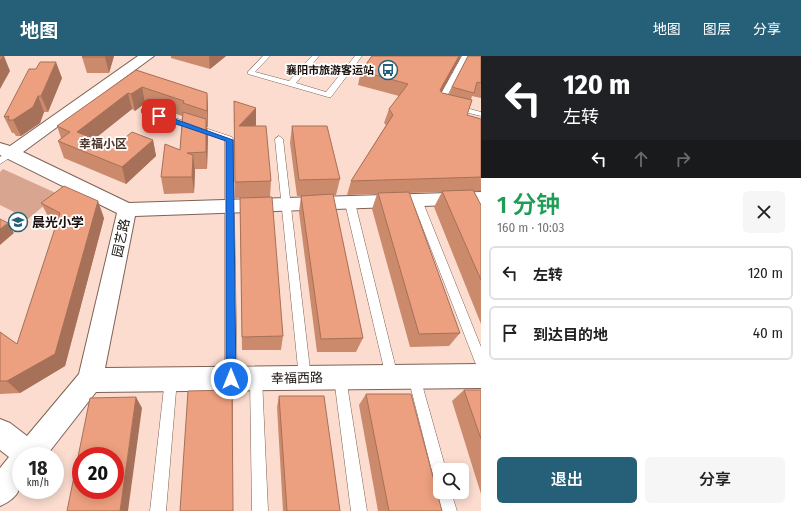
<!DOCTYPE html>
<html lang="zh">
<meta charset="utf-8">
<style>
:root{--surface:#fff;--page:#f6f6f6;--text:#222;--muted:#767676;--line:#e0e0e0;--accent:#256078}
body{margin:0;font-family:"Fira Sans Condensed","Noto Sans SC",sans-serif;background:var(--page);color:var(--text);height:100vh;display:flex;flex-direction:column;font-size:15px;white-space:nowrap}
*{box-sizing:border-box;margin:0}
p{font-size:13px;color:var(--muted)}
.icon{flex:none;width:22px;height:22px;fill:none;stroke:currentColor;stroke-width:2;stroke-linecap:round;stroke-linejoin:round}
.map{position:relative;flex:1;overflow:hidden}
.sheet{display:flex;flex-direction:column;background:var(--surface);width:320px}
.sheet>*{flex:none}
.hud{background:#202124;color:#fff;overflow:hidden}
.tools{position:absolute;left:433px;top:407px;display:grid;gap:8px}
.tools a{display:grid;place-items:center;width:36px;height:36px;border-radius:6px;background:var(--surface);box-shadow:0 2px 10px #0003;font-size:20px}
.speed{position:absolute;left:12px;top:391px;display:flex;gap:8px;font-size:20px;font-weight:700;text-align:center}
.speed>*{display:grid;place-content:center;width:52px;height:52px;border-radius:50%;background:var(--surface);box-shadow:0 2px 10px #0003;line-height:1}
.speed small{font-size:10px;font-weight:400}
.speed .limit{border:6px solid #d22;background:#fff;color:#111}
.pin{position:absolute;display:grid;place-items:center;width:34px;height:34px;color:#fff;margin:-17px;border-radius:8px;box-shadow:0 2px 6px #0006}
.me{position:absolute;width:44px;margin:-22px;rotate:0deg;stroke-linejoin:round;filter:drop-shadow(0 0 3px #0008)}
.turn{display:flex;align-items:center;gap:14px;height:84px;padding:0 16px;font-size:18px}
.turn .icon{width:52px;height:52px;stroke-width:2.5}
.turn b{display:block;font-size:28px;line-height:34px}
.lanes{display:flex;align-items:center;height:38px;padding:0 16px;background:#0003;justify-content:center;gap:20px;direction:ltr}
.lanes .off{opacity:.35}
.round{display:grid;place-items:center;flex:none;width:42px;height:42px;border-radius:6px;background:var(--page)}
.head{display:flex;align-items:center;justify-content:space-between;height:68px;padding:0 16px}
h1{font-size:24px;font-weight:600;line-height:30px;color:#1e9e55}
.button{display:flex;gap:8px;margin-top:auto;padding:8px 16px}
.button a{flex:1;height:46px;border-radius:6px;background:var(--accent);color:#fff;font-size:16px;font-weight:600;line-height:46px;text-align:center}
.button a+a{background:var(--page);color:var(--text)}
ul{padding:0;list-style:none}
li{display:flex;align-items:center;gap:12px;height:54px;margin:0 8px 6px;padding:0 8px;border:2px solid var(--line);border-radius:6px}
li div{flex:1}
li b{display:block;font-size:15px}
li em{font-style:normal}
header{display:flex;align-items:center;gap:24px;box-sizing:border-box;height:56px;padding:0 20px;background:var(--accent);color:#fff}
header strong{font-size:19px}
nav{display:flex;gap:22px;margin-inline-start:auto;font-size:14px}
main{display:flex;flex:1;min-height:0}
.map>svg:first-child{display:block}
.green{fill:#d7a590}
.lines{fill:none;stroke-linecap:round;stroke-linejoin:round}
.lane-casing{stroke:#7d6256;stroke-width:1}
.street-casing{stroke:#7d6256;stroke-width:2}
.lane{fill:#fff;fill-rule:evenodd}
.street{fill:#fff;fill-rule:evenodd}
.wall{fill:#cc8a6d}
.shaded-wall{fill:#a67059}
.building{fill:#eda07f;stroke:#a67059;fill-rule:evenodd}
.route{fill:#1a73e8;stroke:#114b97}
.labels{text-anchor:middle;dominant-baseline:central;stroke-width:3.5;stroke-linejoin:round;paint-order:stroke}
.far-poi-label{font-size:11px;font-weight:bold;fill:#190f0b;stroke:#fff;text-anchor:end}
.far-neighbourhood-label{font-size:12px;font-weight:bold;fill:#4e362b;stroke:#fff}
.poi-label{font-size:13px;font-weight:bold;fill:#190f0b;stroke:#fff;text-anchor:start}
.street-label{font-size:13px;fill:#190f0b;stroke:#fff}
</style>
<header>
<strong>地图</strong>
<nav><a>地图</a><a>图层</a><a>分享</a></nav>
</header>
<main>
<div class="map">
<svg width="481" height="455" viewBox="0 0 481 455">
<rect width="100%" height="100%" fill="#fbdccf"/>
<path class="green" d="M3,113L58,138L28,163L0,149V116Z"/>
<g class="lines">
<defs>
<g id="lane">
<path d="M263,0H270L255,16L289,25L312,0H319L296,27L326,36L355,0H362L331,41H328L248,18V16Z"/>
<path d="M462,0H468L444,46L481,56V60L437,49L436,47Z"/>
<path d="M142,53H148L232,81L233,83L237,323L236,327L231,329L226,327L225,323V84L142,57Z"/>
<path d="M279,80L283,83L311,322L310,326L305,328L300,326L299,322L275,83Z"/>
<path d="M11,94L14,95L15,97L14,99L0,108V101Z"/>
<path d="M417,141L422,144L481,291V312L477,310L475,306L412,144Z"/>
<path d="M350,144L355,147L398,321L397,325L392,327L387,325L386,321L345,147Z"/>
<path d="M414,315L419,317L420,321L446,414H440V426L435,424L433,419L408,321L409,317Z"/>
<path d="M256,316L261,318L262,322L268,455H252L250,322L251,318Z"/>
<path d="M340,316L345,318L346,322L367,455H351L334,322L335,318Z"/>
<path d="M171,317L176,319L177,323L166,455H150L165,323L166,319Z"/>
<path d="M440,430V436H451L457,455H441L437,436Z"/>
</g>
<path id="street" d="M138,0H154L23,96L129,147L481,136V148L135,160L105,312L481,308V332L96,336L46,400H21C21,424 26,439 0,450V412L9,401L0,394V363L10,367L27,380L79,318L117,157L0,99V87L10,90Z"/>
</defs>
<use href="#lane" class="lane-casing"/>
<use href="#street" class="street-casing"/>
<use href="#lane" class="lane"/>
<use href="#street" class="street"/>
</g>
<g class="wall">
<path d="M114,0L109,17H87L82,1Z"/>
<path d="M171,0H226L210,13L171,2Z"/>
<path d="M372,0H461L441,36L442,37L449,38L452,31L481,0V42L472,40L471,44L467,59L481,63V135H474L481,149V268L434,151L442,136L409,137L460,277L449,290L410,291L372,153L377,138L347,139L351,125L386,69L384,67L389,53L399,40L358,29L361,15Z"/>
<path d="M136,14L207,37L208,53V71H207L208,80L207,113H195L194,137L164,138L161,121L180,94L182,60L145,47L135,55L132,53L94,83L114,91L153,84L156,100L126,128L64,102L58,85L61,82L57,70Z"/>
<path d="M62,22L48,56H44L40,67L21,80H16L14,77H12L4,61Z"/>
<path d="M234,45L256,69L255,70L271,125L270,141L283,280L281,294H242L240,142H235Z"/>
<path d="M292,70L340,123L336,139H333L363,282L356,296H317L299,156L301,140H297L290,87Z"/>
<path d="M41,147L104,162L65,310L20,337L0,338V276L17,288L57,167L50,164Z"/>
<path d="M464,334H481V438L452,345Z"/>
<path d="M366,338L442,455H378L359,349Z"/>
<path d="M279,340L340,455H283L277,351Z"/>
</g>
<g class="shaded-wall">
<path d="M3,0H4L10,15L0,33V5Z"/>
<path d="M106,0H114L109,17L105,1Z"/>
<path d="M209,0H226L210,13Z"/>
<path d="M459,0H461L435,48L440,34Z"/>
<path d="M56,6L62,22L48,56L41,40Z"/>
<path d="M142,31L145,47L135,55L131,38Z"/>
<path d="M128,37L132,53L82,93L77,76Z"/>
<path d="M207,37L208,53V71L207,55Z"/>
<path d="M38,40L44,56L40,67L21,80L13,64Z"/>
<path d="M256,52V69L239,87V70Z"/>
<path d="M206,63L208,80L207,113L206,96Z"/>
<path d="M153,84L156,100L126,128L122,111Z"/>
<path d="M193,99L195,115L194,137L192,121Z"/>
<path d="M98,145L104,162L65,310L20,337L7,325Z"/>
<path d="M8,167L14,177L0,189V173Z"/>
<path d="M232,334L233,346V455Z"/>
<path d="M136,341L142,352L128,455H120Z"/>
</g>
<g class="building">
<path d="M0,0H3L0,5Z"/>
<path d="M83,0H106L105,1H82Z"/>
<path d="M372,0H459L440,34L442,37L472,44L467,59L481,63V121L351,125L393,59L389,53L408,28L361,15Z"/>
<path d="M468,0H481V27L477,26L474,37L452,31Z"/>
<path d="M40,6H56L41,40H38L33,51L13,64H8L9,60L4,61L29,13H36Z"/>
<path d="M136,14L207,37V55L183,47L184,45L142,31L131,38L128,37L77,76L114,91L132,76L153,84L122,111L58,85L70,76L57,70Z"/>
<path d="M234,45L256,52L239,70H266L271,125L235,126Z"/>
<path d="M183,56L206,63V96L187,97L193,99L192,121H161L165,88L180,94Z"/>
<path d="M292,70H327L340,123L299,124Z"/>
<path d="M64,130L98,145L55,298L7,325H0V276L17,288L60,157L41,147Z"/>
<path d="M473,134L481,149V224L442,135Z"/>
<path d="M409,136L460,277L419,278L378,137Z"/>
<path d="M333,138L363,282L321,283L301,140Z"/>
<path d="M272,141L283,280L242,281L240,142Z"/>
<path d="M0,163L8,167L0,173Z"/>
<path d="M232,334L233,455H180L188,335Z"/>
<path d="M464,334H481V383Z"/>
<path d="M366,338H411L442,455H389Z"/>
<path d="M279,340H324L340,455H287Z"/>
<path d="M136,341L120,455H67L90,342ZM81,400H115V434H81Z"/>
</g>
<path class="route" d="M156,58H161L233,84L236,323L235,326L231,328L227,326L226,323V85L156,61Z"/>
<defs>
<symbol id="bus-ring" viewBox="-11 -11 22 22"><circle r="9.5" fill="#fff" stroke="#256078" stroke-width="1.5"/><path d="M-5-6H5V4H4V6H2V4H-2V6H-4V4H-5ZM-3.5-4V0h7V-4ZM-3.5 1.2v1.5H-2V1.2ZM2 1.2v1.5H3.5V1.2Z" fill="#256078"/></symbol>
<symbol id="school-ring" viewBox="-11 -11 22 22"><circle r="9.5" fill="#fff" stroke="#256078" stroke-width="1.5"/><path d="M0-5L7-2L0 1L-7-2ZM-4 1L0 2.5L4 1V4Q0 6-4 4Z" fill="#256078"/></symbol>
</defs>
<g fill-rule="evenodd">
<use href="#bus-ring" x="377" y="3" width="22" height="22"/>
<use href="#school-ring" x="7" y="155" width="22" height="22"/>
</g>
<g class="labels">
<g class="far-poi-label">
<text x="374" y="14">襄阳市旅游客运站</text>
</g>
<g class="far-neighbourhood-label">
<text x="103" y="88">幸福小区</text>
</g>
<g class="poi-label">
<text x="32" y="166">晨光小学</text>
</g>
<g class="street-label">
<text transform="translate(121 182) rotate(-78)">园艺路</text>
<text transform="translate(297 322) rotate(-1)">幸福西路</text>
</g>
</g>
</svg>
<div class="tools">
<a><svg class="icon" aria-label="search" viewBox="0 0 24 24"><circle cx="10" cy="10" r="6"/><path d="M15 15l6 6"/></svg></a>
</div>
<div class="speed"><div>18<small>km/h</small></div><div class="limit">20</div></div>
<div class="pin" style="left:159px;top:60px;background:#d93025"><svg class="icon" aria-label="arrive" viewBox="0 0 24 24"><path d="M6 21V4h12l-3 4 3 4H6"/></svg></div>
<svg class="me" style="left:231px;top:323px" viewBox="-20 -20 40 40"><circle r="17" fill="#1a73e8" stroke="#fff" stroke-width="3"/><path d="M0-11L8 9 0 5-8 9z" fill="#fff"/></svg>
</div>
<section class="sheet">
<div class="hud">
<div class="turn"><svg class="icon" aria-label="left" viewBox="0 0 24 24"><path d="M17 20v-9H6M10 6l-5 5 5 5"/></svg><div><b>120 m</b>左转</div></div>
<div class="lanes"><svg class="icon" aria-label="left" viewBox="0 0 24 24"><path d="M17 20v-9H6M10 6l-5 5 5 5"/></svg><svg class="icon off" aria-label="ahead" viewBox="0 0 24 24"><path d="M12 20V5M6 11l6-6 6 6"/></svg><svg class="icon off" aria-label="right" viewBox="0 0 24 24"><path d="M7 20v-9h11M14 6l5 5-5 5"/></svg></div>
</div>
<div class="head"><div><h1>1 分钟</h1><p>160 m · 10:03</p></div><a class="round"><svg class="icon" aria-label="close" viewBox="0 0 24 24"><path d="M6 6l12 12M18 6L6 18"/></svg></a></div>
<ul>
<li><svg class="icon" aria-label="left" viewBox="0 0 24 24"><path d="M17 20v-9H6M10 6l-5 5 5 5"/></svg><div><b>左转</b></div><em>120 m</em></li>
<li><svg class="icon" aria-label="arrive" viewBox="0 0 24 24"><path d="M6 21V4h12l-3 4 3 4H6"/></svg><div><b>到达目的地</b></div><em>40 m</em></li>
</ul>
<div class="button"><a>退出</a><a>分享</a></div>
</section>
</main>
